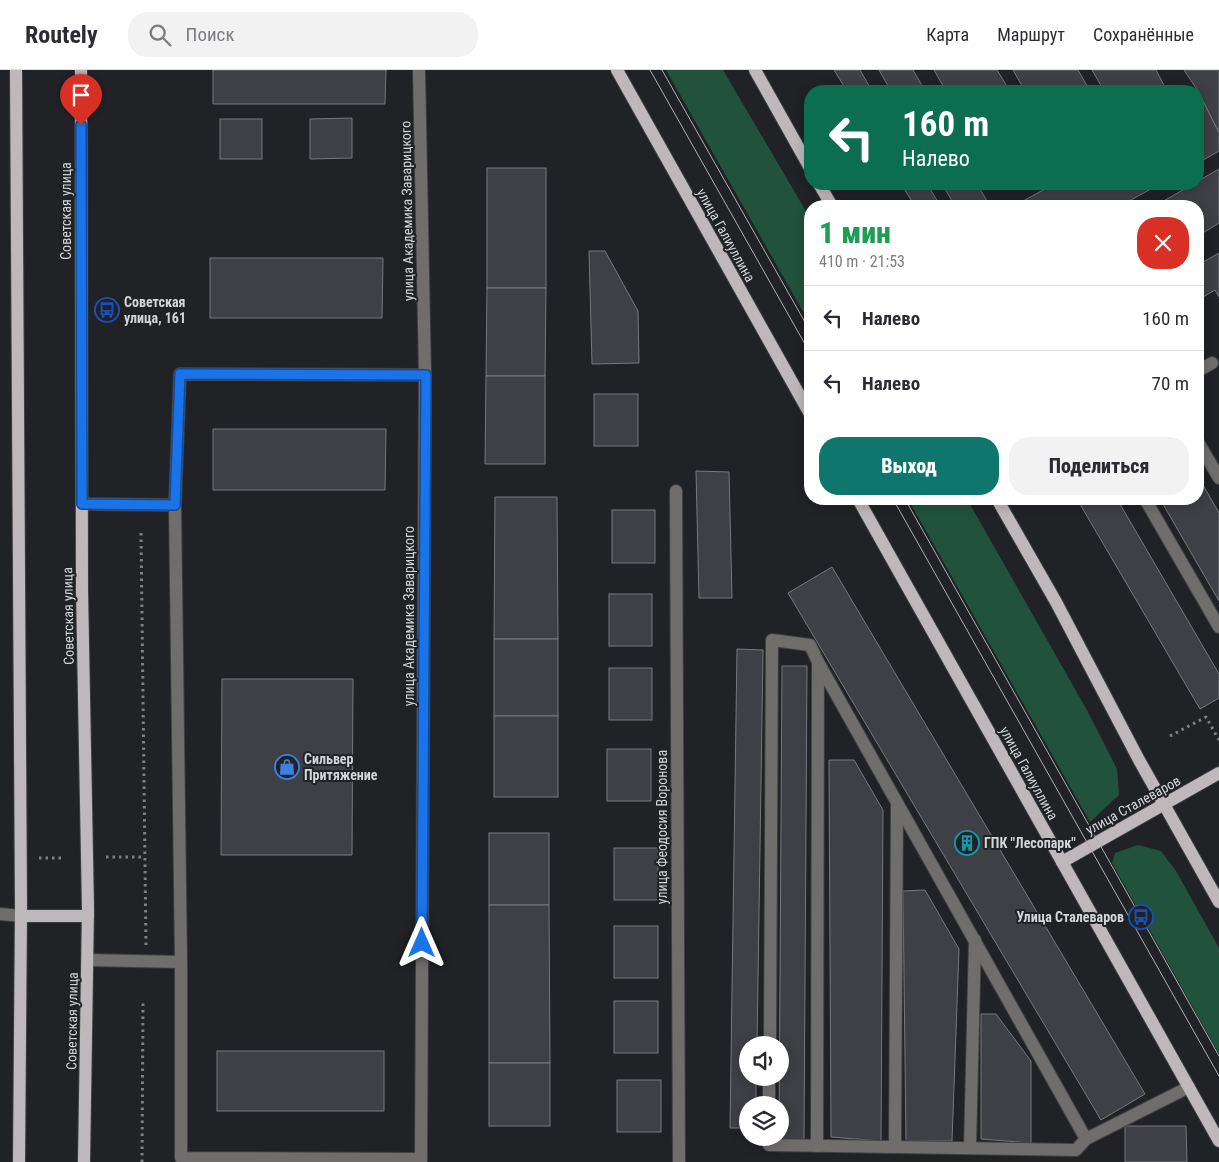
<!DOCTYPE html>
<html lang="ru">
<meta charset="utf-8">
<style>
:root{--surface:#fff;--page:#f2f2f3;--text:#2b2b33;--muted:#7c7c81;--line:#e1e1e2;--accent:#0f766e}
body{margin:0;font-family:"Roboto Condensed",sans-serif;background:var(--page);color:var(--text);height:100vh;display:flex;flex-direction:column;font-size:19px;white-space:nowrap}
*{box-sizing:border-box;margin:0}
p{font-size:16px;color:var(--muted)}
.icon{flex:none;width:28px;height:28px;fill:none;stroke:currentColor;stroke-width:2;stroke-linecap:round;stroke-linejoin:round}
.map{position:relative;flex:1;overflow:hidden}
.details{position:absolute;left:804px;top:130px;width:400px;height:305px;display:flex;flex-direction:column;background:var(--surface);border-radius:20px;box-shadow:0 2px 12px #0003}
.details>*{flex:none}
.top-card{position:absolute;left:804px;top:15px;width:400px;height:105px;border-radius:20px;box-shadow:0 2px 12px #0003;background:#0b6e4f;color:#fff;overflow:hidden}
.fabs{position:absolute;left:739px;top:966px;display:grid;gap:10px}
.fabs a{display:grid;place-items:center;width:50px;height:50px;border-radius:50%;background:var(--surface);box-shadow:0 2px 12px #0003;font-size:25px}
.pin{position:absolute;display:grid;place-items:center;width:42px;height:42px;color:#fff;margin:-51px -21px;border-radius:50% 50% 50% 0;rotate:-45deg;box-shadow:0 0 5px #0007}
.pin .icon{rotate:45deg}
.me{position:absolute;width:55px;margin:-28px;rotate:0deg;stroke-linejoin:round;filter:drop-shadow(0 0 4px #0008)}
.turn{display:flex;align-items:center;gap:18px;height:105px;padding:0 15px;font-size:22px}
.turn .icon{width:65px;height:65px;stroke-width:2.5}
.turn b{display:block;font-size:35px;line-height:42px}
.round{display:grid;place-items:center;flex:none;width:52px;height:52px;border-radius:20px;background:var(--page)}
.head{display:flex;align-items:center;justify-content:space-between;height:85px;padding:0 15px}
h1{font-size:30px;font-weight:800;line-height:38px;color:#1e9e55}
.primary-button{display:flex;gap:10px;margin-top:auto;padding:10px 15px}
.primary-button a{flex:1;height:58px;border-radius:20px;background:var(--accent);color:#fff;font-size:20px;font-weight:800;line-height:58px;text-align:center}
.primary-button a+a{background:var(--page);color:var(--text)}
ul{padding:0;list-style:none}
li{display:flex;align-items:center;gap:15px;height:65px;padding:0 15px;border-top:1px solid var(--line)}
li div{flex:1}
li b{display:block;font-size:19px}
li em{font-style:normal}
header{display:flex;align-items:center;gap:30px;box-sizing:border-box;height:70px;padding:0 25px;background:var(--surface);border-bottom:1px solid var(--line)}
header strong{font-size:24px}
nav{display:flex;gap:28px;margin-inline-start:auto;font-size:18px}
.search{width:350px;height:45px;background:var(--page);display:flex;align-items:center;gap:12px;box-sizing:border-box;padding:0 18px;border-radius:20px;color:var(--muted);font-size:19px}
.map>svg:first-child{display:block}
.green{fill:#21523d}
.building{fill:#3e4045;stroke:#77797e}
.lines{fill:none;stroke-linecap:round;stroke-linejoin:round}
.minor-casing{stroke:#3d3f42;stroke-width:14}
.major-casing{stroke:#3d3f42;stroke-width:14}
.path{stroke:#7e8083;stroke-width:3;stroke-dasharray:2.5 4;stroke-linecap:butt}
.minor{stroke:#706d6d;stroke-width:12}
.major{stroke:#bfb8ba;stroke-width:12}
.tram{stroke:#afb0b4;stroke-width:1}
.route-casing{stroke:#114b97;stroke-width:12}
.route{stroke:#1a73e8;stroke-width:9}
.labels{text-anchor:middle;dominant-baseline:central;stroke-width:4;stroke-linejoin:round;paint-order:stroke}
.street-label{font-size:14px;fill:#d4d5d8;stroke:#202226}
.poi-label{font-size:14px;font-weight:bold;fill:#d4d5d8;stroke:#202226;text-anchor:start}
</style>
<header>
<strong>Routely</strong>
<div class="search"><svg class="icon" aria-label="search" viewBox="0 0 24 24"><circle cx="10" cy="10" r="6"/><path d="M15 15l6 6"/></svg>Поиск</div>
<nav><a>Карта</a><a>Маршрут</a><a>Сохранённые</a></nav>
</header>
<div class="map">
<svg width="1219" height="1092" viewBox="0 0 1219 1092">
<rect width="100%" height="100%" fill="#202226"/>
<g class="green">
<path d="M666,0H723L810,148V254Z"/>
<path d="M908,429H967L1088,642L1117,699L1119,725L1090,752Z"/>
<path d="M1138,775L1161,781L1176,801L1219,878V984L1112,793L1115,783Z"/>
</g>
<g class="building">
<path d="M213,0H386L385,34H213Z"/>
<path d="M834,0H860L872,21H847Z"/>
<path d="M879,0H913L925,21H891Z"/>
<path d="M934,0H997L1010,21H946Z"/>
<path d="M1013,0H1078L1090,21H1025Z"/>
<path d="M1092,0H1156L1167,21H1104Z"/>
<path d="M1184,0H1219V63L1198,21Z"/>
<path d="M1203,31L1219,63V81L1198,93V34Z"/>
<path d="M352,48V88L310,89V49Z"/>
<rect x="220" y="49" width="42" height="40"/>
<rect x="487" y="98" width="59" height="120"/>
<path d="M1219,99V153L1198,166V136H1155L1193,114H1198V111Z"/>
<path d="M901,114H927L938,132L931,136H915Z"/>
<path d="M942,114H977L990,136H955Z"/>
<path d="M1054,114H1160L1120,136H1014Z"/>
<path d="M589,181H605L638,241L639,293L592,294Z"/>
<path d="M1219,183V227L1215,220L1198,230V195Z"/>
<path d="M210,188H383L382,248H210Z"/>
<path d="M487,218H546L545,306H486Z"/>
<path d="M486,306H545V394H485Z"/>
<rect x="594" y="324" width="44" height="52"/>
<path d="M213,359H386L385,420H213Z"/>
<path d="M696,401L729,402L732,528H699Z"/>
<path d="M1198,406L1219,443V531L1160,429H1198Z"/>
<path d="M495,427H557L558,569H494Z"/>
<path d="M1077,429H1117L1219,604V628L1200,639Z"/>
<rect x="612" y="440" width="43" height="53"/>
<path d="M832,497L1145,1024L1101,1050L788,523Z"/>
<rect x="609" y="524" width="43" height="52"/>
<rect x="494" y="569" width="64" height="77"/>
<path d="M737,579L763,580L757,975H748V1008H756V1035H748V1058H730Z"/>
<path d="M782,596H807L804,1070L779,1069Z"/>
<rect x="609" y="598" width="43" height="52"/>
<path d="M222,609H353L352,785H221Z"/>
<rect x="494" y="646" width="64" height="81"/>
<rect x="607" y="679" width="44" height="52"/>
<path d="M829,690H854L883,740L881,1071L831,1067Z"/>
<rect x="489" y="763" width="60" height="72"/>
<rect x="614" y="778" width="44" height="52"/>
<path d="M925,820L959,879L952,1071H906L903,821Z"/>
<path d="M489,835H549L550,993H489Z"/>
<rect x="614" y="856" width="44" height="52"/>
<rect x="614" y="931" width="44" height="52"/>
<path d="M981,944H996L1031,991V1073L981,1069Z"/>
<rect x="217" y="981" width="167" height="60"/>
<rect x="489" y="993" width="61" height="63"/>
<rect x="617" y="1010" width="44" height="52"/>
<path d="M1125,1056H1186L1187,1092H1125Z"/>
</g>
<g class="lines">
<defs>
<g id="minor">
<path d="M419,0L425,305L421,1092"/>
<path d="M1198,301L1212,293"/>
<path d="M1198,372L1219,408"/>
<path d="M676,421L679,1092"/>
<path d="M1145,429L1219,557"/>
<path d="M82,434L175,435L180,304L425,305"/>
<path d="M175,435L181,892"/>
<path d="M0,844L21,846"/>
<path d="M88,890L181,892V1088L421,1089"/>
<path d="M770,975L772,570L810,575L818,592L1086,1069"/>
<path d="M769,1035V1008"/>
<path d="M769,1068V1075L1076,1080L1086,1069L1189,1017"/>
<path d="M817,1076L818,595"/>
<path d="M895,1077L897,735"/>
<path d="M970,1078L975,870"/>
</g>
<g id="major">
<path d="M16,0L21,839L19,1092"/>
<path d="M81,0L82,520L88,839L84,1092"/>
<path d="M617,0L810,344"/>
<path d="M755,0L810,98"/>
<path d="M819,114L832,136"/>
<path d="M858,429L1219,1071"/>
<path d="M997,429L1056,532L1139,690L1219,832"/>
<path d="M1062,792L1219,703"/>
<path d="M21,846H88"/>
</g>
</defs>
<use href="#minor" class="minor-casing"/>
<use href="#major" class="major-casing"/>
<g class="path">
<path d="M141,463L146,875"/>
<path d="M1170,666L1206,647L1219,670"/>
<path d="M106,787H145"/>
<path d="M39,788H61"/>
<path d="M142,1092L143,932"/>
</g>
<use href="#minor" class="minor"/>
<use href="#major" class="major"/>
<g class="tram">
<path d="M650,0L810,283"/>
<path d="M662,0L810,261"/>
<path d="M893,429L1219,1006"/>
<path d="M905,429L1219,986"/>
</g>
</g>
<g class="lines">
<defs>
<path id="route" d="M81,55L82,434L175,435L180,304L426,305L422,873"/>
</defs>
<use href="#route" class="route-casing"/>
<use href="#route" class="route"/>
</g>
<defs>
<symbol id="bus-ring" viewBox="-11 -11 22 22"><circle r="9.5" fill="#202226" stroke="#1a4fb4" stroke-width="1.5"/><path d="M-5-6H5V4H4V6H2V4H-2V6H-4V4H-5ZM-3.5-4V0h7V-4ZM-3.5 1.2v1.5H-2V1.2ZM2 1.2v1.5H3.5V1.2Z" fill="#1a4fb4"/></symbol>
<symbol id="shop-ring" viewBox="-11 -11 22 22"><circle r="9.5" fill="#202226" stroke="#3f7fe0" stroke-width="1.5"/><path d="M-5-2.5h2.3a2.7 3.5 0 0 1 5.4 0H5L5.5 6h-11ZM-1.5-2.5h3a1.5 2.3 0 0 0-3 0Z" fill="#3f7fe0"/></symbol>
<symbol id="building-ring" viewBox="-11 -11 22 22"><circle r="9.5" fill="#202226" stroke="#0f9aa8" stroke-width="1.5"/><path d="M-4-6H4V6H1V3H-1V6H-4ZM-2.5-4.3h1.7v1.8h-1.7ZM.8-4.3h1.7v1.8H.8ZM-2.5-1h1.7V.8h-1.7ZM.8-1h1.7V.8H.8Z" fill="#0f9aa8"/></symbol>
</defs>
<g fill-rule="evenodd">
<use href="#bus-ring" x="93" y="226" width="28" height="28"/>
<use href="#shop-ring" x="273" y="683" width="28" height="28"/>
<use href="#building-ring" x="953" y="759" width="28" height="28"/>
<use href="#bus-ring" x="1127" y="833" width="28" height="28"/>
</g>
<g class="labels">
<g class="street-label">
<text transform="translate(66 141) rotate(-90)">Советская улица</text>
<text transform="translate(407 141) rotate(-91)">улица Академика Заварицкого</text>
<text transform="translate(726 165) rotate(61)">улица Галиуллина</text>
<text transform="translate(68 546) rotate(-91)">Советская улица</text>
<text transform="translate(409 546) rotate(-90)">улица Академика Заварицкого</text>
<text transform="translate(1029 703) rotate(61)">улица Галиуллина</text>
<text transform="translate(1133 735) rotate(-29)">улица Сталеваров</text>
<text transform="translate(662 757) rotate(-90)">улица Феодосия Воронова</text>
<text transform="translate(72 951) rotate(-89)">Советская улица</text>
</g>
<g class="poi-label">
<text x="124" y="232">Советская<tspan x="124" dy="16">улица, 161</tspan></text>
<text x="304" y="689">Сильвер<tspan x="304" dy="16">Притяжение</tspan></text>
<text x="984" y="773">ГПК "Лесопарк"</text>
<text x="1124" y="847" text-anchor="end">Улица Сталеваров</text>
</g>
</g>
</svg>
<div class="fabs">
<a><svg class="icon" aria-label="sound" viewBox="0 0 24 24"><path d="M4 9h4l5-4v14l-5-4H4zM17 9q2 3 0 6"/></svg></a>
<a><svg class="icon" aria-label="layers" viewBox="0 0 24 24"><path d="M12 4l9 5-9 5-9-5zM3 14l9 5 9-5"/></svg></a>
</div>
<div class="pin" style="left:81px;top:55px;background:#d93025"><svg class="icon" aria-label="arrive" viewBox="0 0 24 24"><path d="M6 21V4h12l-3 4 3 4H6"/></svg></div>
<svg class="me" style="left:422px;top:873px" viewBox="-20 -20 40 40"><path d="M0-17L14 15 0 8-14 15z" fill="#1a73e8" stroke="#fff" stroke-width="4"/></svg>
<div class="top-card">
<div class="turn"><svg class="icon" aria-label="left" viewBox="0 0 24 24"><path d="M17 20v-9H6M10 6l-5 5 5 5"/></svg><div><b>160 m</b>Налево</div></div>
</div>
<section class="details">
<div class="head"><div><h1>1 мин</h1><p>410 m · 21:53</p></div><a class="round" style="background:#d93025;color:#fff"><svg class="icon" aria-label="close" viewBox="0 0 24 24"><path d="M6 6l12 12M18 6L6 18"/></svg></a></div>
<ul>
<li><svg class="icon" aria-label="left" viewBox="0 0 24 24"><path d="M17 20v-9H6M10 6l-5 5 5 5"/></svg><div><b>Налево</b></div><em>160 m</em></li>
<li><svg class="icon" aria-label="left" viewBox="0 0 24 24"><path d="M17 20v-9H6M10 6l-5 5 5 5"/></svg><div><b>Налево</b></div><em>70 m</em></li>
</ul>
<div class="primary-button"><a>Выход</a><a>Поделиться</a></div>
</section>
</div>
